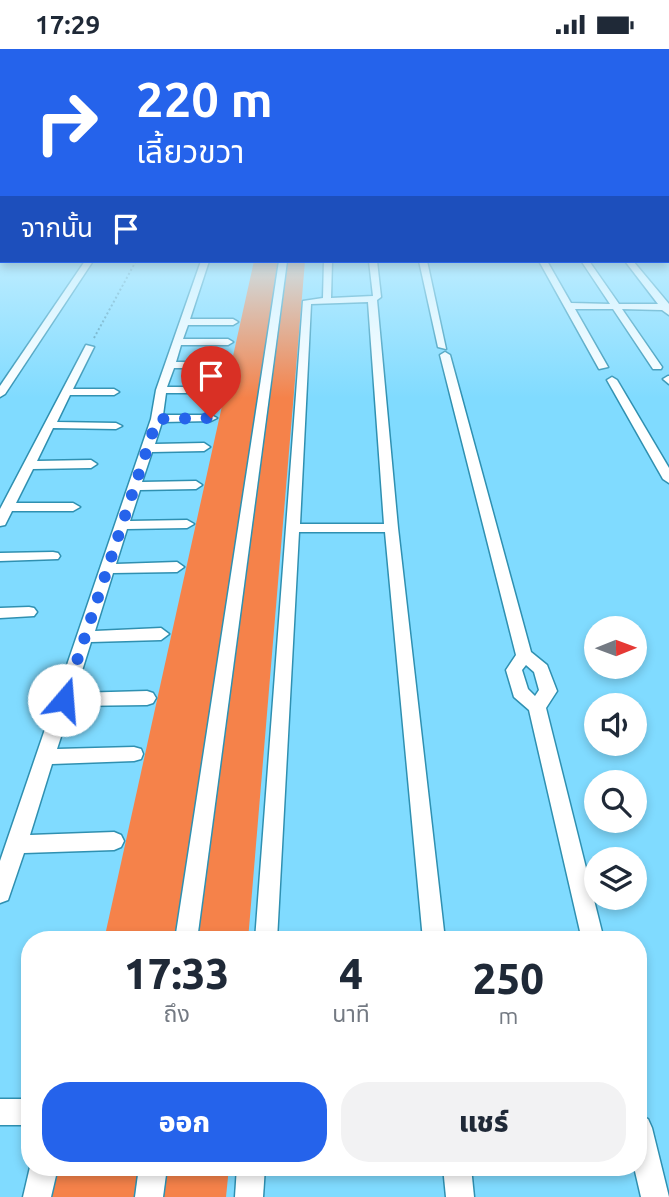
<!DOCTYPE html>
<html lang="th">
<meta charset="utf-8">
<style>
:root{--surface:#fff;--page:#f2f2f3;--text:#1f2937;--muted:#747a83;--accent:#2563eb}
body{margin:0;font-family:Ubuntu,"Noto Sans Thai",sans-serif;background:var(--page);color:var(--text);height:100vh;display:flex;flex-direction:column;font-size:26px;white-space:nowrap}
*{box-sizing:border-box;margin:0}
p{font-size:23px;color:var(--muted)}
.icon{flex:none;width:38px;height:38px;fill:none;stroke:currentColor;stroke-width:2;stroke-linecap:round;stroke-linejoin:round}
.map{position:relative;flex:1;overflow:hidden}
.panel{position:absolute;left:21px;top:882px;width:626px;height:245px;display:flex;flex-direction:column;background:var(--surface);border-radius:28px;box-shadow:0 4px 10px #0003}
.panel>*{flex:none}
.banner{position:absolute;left:0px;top:0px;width:670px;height:214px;box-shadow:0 4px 10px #0003;background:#2563eb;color:#fff;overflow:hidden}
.needle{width:46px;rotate:89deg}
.fabs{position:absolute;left:584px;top:567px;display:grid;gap:14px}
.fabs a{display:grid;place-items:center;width:63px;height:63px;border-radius:50%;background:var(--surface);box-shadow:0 4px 10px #0003;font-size:35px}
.pin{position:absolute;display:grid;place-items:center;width:60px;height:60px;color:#fff;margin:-72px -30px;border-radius:50% 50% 50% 0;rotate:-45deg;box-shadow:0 0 7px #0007}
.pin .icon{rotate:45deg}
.me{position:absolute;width:77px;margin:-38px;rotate:18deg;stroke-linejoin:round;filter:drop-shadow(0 0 5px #0008)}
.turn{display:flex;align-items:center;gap:24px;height:147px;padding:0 21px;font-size:32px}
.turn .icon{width:91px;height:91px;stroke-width:2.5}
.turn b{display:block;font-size:49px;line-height:60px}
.then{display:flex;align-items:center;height:66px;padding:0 21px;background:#0003;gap:14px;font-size:26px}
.eta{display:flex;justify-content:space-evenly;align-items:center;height:119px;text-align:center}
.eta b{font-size:42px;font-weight:800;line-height:49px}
.action{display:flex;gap:14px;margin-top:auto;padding:14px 21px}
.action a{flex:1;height:80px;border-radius:28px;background:var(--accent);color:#fff;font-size:28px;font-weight:800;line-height:80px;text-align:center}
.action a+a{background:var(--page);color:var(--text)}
.status{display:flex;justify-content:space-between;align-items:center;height:49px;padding:0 35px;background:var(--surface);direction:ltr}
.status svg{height:19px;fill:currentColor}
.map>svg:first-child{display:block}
.green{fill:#f5824a}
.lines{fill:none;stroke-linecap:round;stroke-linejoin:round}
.street-casing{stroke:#2f90b1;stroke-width:3}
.path{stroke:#4f97b3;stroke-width:2;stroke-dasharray:2 2.5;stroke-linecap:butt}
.street{fill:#fff;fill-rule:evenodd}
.route{stroke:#2563eb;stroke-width:12;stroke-dasharray:0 21.6}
</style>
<div class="status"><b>17:29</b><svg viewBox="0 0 49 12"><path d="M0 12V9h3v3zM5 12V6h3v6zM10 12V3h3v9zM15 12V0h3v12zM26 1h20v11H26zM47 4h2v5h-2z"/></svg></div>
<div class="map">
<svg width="669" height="1148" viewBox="0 0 669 1148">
<rect width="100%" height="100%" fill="#80dbff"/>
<g class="green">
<path d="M254,212H305L248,891H104Z"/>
<path d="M54,1118H229L226,1148H47Z"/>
</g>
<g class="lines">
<defs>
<g id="street">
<rect x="668" y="201" width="1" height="5"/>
<path d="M85,212H93L5,345L0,348V337Z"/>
<path d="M201,212H209L190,270H233L238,273L233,276H188L183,290H228L233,293L228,296H181L176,313H223L228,316L223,319H174L167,338H217L222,341L217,344H166L163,366H211L217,369L211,372L162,373L155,395L204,394L210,398L204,402L152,403L142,433L196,432L202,436L196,440L140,441L130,472L187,471L194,475L187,479L127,480L116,515L177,513L184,518L177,523L113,524L95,582L161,579L169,585L161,591L91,593L75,644L147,642L153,644L156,649L153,654L147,656L71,657L57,700L134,698L141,700L143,705L141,710L134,712L52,715L30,786L114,783L121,786L124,792L121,798L114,801L24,804L8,851L0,854V812L151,370L156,341Z"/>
<path d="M279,212H287L197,891H175Z"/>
<path d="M324,212H332L331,249L373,247L369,212H377L381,248L377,251L398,479L445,891H423L385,483H299L277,891H255L303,252L323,249ZM368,253L384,475H300L311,255Z"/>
<path d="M419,212H427L446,300L438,298Z"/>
<path d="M539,212H547L571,254L610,255L582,213L589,212L619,255H658L625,212H633L669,255V266L662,261L622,260L662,318L661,320H653L613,260H575L608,318L599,320Z"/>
<path d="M86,296L94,298L73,340H114L119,343L114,346H70L57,373L116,374L122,377L116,380L53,379L37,412L91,411L97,415L91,419L33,420L16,454H73L80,458L73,462H12L5,476L0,477V460Z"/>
<path d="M445,303L450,306L531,603L547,616L557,642L546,659L604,891H582L529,661L514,648L506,621L516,606L440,306ZM526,616L534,623L539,641L535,647L528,640L522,621Z"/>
<path d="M668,327H669V335L663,330Z"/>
<path d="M612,328L617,331L669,419V434L663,430L607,331Z"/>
<path d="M53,503L58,504L60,507L58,510L0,512V504Z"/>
<path d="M29,558L34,559L37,563L34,567L0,569V559Z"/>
<rect x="0" y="1050" width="30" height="26"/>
<path d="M639,1066L648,1070L652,1079L669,1148H641L634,1118H639Z"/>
<path d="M30,1118H58L51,1148H23Z"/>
<path d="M139,1118H167L163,1148H135Z"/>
<path d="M237,1118H265L263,1148H235Z"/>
<path d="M443,1118H471L474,1148H446Z"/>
</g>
</defs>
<use href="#street" class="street-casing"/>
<path class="path" d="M94,289L136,212"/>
<use href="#street" class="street"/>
</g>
<linearGradient id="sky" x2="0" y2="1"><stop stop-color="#9ab68e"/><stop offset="0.54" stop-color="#c6efff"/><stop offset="1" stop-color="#c6efff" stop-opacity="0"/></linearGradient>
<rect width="669" height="349" fill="url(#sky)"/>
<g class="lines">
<path class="route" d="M64,651L157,370L211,369"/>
</g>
</svg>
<div class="fabs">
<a><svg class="needle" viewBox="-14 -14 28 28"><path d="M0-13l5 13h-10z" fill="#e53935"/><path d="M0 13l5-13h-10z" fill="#747a83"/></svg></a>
<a><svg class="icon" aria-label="sound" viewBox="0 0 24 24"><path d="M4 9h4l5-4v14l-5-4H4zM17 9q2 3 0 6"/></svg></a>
<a><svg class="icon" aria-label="search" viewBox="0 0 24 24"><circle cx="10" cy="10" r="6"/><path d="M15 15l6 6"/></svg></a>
<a><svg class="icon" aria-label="layers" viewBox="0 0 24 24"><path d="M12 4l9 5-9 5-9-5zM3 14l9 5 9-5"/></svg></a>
</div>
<div class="pin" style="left:211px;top:369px;background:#d93025"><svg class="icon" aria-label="arrive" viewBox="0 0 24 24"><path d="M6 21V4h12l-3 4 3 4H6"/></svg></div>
<svg class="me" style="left:64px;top:651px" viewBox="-20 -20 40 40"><circle r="19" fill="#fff"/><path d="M0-13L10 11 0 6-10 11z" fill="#2563eb"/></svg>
<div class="banner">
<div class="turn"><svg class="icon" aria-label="right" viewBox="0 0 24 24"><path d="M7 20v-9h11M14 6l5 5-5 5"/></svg><div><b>220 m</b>เลี้ยวขวา</div></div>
<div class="then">จากนั้น<svg class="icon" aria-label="arrive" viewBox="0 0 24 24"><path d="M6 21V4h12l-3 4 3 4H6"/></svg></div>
</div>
<section class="panel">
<div class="eta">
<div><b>17:33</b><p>ถึง</p></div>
<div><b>4</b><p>นาที</p></div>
<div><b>250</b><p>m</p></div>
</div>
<div class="action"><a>ออก</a><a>แชร์</a></div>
</section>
</div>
